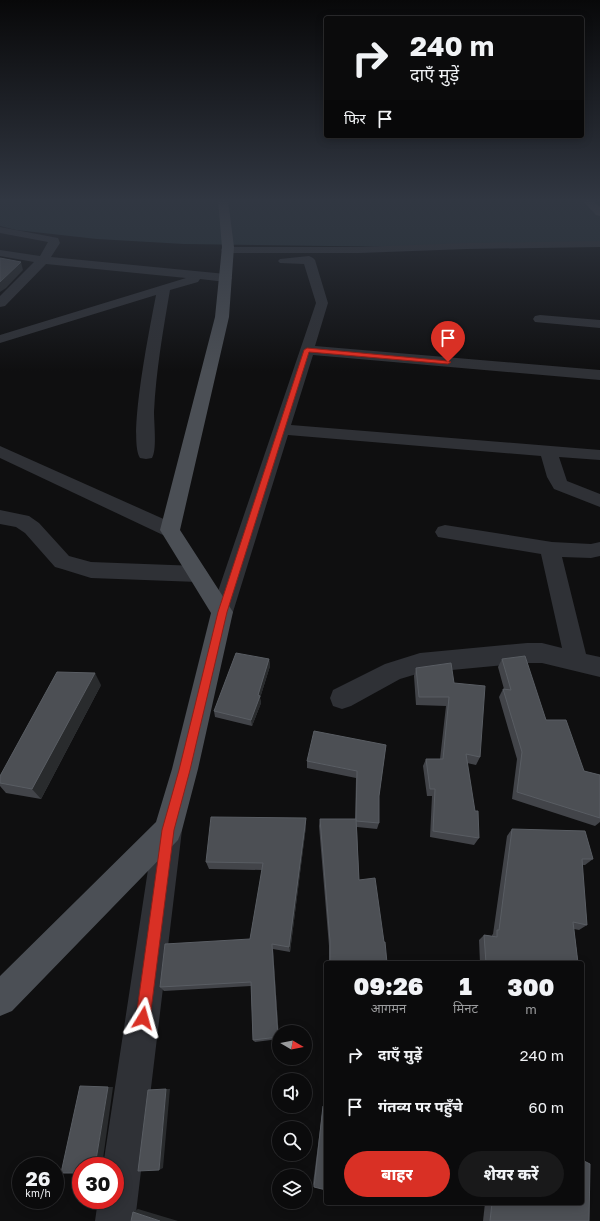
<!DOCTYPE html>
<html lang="hi">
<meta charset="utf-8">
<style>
:root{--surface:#0b0b0c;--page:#19191a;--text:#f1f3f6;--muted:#9a9b9d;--line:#2b2b2d;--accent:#d93025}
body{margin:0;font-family:"Golos Text","Noto Sans Devanagari",sans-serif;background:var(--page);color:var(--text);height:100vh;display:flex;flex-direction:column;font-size:15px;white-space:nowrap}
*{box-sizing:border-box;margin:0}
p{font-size:13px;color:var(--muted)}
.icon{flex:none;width:22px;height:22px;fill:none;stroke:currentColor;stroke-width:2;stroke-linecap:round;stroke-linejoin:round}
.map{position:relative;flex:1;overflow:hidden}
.details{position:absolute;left:324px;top:961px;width:260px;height:244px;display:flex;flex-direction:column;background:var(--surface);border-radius:4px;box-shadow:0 2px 10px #0003,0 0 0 1px var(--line)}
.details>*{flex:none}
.guide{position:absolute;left:324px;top:16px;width:260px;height:122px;border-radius:4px;box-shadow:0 2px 10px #0003,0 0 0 1px var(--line);background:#0b0b0c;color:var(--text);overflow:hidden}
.needle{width:26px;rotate:100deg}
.tools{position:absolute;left:272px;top:1025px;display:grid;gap:8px}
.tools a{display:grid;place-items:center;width:40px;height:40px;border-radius:50%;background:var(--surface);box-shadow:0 2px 10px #0003,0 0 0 1px var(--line);font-size:20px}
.speed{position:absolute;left:12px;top:1157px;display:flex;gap:8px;font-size:20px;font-weight:700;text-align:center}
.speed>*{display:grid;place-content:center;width:52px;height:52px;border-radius:50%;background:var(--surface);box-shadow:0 2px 10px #0003,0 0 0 1px var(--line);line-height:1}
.speed small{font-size:10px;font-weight:400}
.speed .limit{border:6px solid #d22;background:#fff;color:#111}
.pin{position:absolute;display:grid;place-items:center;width:34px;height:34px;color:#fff;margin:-41px -17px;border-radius:50% 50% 50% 0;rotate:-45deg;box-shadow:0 0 4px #0007}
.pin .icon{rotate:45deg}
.me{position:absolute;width:44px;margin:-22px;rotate:8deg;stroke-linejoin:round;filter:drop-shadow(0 0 3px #0008)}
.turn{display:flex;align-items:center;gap:14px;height:84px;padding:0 20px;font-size:18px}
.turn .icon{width:52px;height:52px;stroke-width:2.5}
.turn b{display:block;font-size:28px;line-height:34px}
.then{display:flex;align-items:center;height:38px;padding:0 20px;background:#0003;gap:8px;font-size:15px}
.eta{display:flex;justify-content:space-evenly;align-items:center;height:68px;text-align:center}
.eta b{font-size:24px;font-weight:800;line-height:28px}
.cta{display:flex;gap:8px;margin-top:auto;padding:8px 20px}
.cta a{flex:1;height:46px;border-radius:24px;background:var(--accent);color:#fff;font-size:16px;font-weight:800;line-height:46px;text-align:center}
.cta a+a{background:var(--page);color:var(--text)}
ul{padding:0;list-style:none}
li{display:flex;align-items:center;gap:12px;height:52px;padding:0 20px}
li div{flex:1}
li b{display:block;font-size:15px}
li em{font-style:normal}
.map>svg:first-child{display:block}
.water{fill:#263237}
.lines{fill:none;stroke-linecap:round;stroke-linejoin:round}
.minor{fill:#2f3136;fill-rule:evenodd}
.major{fill:#4b4f55;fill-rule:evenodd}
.wall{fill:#424449}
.shaded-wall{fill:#292b2d}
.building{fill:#4c4f54;stroke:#595d63}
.route{fill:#d93025;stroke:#8d1f18}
</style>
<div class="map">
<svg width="600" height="1221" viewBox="0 0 600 1221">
<rect width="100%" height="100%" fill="#0f0f10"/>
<path class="water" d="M0,200H588L600,202V244L406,247L184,244L97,239L16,230L0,226Z"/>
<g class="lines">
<g class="minor">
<path d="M0,227L58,238L60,243L51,257L226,274L230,275L232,278L230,281L226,282L200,279L198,282L170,290C163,331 156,371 154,412C154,423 157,450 152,458L146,459L140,458C127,439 151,322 156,295L0,343V335L186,278L46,264L5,306L0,307V296L34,262L0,256V250L40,256L48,242L0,233Z"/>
<path d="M600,241V247L467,249L359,253H227L223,252L221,250L223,248L227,247H359L467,243Z"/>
<path d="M309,256L313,258L315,260L328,303L315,346L600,370V380L313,355L291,425L600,450V460L559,457L567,481L600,494V507L554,489L547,477L541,456L288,435L233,612L230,618L222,621L214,618L211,612L316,303L304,264L280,263L278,261L280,259Z"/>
<path d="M540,315L600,320V328L535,322L533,319L535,316Z"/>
<path d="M0,446L177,525L180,530L177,535L170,537L163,535L0,458Z"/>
<path d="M0,510L29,516L39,523L69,556L91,562L198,566L205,569L208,574L205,579L198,582L91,578L62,569L55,567L25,533L16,527L0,524Z"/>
<path d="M445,525L552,542L591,544L600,542V556L591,558L562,557L586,654L600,657V677L542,663H527L420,673L400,679L351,706L342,709L333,706L330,698L333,690L385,664L420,653L527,643H542L562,648L541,554L438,537L435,532L438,527Z"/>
<path d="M168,816L178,820L182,830L135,1221H95L98,1200H115V1166H103L154,830L158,820Z"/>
</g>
<g class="major">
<path d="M218,200H228L234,247L229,317L180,530L233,612L198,769L182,830L178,840L12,1011L0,1016V976L156,822L172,769L211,613L160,530L215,317L222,247Z"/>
<path d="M582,200H593L600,207V216L596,215Z"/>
</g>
</g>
<g class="wall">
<path d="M269,659L270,666L260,698L261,703L252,726L215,717L214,711Z"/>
<path d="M502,659L546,720L584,771L600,775V822L595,826L512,799L517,759L499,697L503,689H504L498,667Z"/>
<path d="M416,668L454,683L480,757L476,765L467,763L479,838L474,845L430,837L432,796H427L423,766L426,759H440L446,706L416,705L414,676Z"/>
<path d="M101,685L41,799L6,793L0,786V776Z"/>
<path d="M386,745L379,796V823L377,829L357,827L359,880L387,963H329V946L319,826L320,819H355L356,778L307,768V761Z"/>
<path d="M306,818V826L290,952L273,949L279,1039L255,1042L253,1040L251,986L164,991L160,987L250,939L262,870L209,869L206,862Z"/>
<path d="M512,829L593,859L585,865H582L587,925L579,930L574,929L578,963H480L479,940L484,935L492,936V935L493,934L507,836Z"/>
<path d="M323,1106L326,1107L314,1187L313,1184Z"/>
<path d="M485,1203H582L589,1221H483Z"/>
</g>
<g class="shaded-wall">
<path d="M21,262L23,270L6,288L0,292V282Z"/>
<path d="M269,659L270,666L260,698L261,703L252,726L251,720Z"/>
<path d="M95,673L101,685L41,799L32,789Z"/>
<path d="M306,818V826L290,952L289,947Z"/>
<path d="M272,944L273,949L279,1039L278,1037Z"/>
<path d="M108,1087H113L102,1166H95Z"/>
<path d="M166,1089H170L163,1168L159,1170Z"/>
<path d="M138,1209L178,1221H160L133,1212Z"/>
</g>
<g class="building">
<path d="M0,258L21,262L0,282Z"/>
<path d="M236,653L269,659L258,695L260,696L251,720L214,711Z"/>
<path d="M525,656L546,720H566L584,771L600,775V818L517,792L522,752L503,689L511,690L502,659Z"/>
<path d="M451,663L454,683L485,686L480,757L466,754L475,811H478L479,838L433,831L435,789H430L426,759H443L449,697H419L416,668Z"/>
<path d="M57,672L95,673L32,789L0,783V776Z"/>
<path d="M314,731L386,745L379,796V823L356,821L357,771L307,761Z"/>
<path d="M211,817L306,818L289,947L272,944L278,1037L253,1040L251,982L160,987L165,944L250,939L263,863L206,862Z"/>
<path d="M320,819H356L359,880L375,878L384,942H385L387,963H330V941Z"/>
<path d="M512,829L585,831L593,859H582L587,925L573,922L578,963H486L484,935L497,937V930H499Z"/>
<path d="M80,1086L108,1087L95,1166H81V1173H61Z"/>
<path d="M166,1089L159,1170L138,1171L148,1090Z"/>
<path d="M323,1106L326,1107V1190L314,1187Z"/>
<path d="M582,1160L590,1164L589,1221H490L492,1203H582Z"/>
<path d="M133,1212L160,1221H131Z"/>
</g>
<linearGradient id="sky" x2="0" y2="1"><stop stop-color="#080809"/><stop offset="0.54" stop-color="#313742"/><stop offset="1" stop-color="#313742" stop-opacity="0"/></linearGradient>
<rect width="600" height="371" fill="url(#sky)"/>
<path class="route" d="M307,348L448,361L451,362L448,364L309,352L227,612L190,770L174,830L150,1018L148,1022L143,1025L138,1022L136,1018L162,830L179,770L218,612L304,350Z"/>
</svg>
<div class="tools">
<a><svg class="needle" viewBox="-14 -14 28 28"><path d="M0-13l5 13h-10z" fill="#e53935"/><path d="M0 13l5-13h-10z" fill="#9a9b9d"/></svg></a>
<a><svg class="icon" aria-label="sound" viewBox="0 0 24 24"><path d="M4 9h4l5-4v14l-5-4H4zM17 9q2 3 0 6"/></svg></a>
<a><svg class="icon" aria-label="search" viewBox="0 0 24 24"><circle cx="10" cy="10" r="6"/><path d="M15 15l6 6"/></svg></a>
<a><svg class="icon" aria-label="layers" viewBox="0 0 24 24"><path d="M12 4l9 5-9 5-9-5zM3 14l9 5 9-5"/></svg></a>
</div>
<div class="speed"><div>26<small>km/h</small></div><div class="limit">30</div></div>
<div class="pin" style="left:448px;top:362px;background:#d93025"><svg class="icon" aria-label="arrive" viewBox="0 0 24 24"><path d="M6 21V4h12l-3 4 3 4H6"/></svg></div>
<svg class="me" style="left:143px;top:1018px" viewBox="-20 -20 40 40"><path d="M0-17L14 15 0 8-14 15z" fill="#d93025" stroke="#fff" stroke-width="4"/></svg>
<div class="guide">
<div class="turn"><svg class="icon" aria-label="right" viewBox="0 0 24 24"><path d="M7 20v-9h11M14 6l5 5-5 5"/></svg><div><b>240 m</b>दाएँ मुड़ें</div></div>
<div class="then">फिर<svg class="icon" aria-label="arrive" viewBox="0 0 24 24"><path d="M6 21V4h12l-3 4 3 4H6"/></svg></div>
</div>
<section class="details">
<div class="eta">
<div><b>09:26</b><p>आगमन</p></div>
<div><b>1</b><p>मिनट</p></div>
<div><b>300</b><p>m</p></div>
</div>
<ul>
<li><svg class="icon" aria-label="right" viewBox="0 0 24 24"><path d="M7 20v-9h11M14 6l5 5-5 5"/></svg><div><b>दाएँ मुड़ें</b></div><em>240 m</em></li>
<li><svg class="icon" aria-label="arrive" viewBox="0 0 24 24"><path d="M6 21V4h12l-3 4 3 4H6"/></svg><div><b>गंतव्य पर पहुँचे</b></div><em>60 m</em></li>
</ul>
<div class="cta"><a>बाहर</a><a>शेयर करें</a></div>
</section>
</div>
